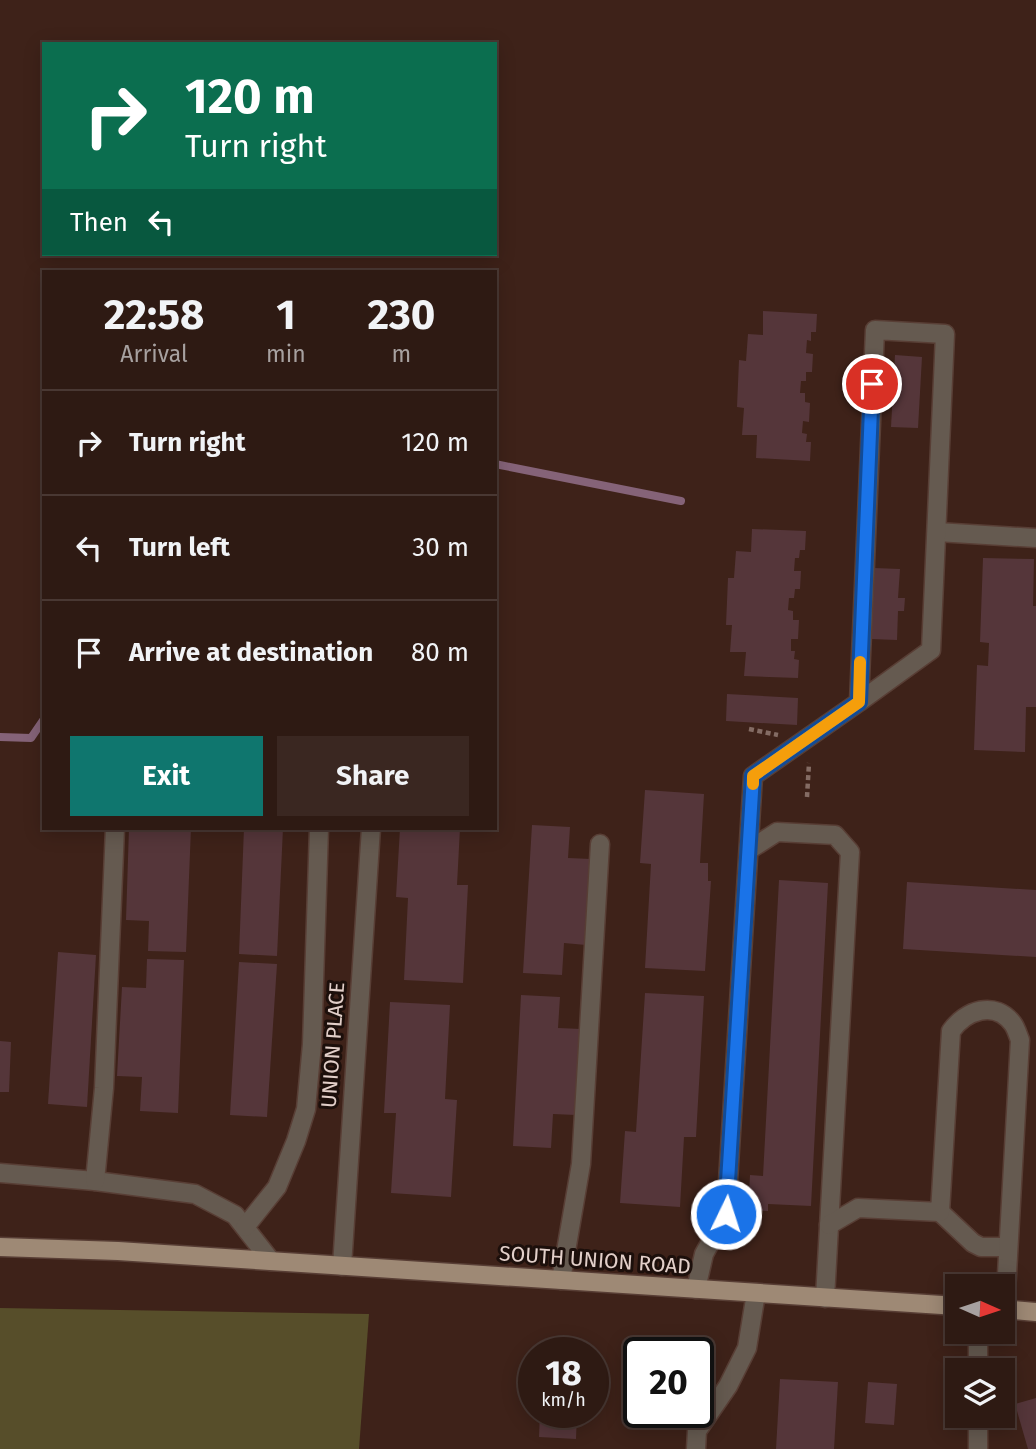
<!DOCTYPE html>
<style>
:root{--surface:#2e1a13;--page:#3a2721;--text:#f1f3f6;--muted:#a7a1a0;--line:#493833;--accent:#0f766e}
body{margin:0;font-family:"Fira Sans",sans-serif;background:var(--page);color:var(--text);height:100vh;display:flex;flex-direction:column;font-size:26px;white-space:nowrap}
*{box-sizing:border-box;margin:0}
p{font-size:23px;color:var(--muted)}
.icon{flex:none;width:38px;height:38px;fill:none;stroke:currentColor;stroke-width:2;stroke-linecap:round;stroke-linejoin:round}
.map{position:relative;flex:1;overflow:hidden}
.panel{position:absolute;left:42px;top:270px;width:455px;height:560px;display:flex;flex-direction:column;background:var(--surface);border-radius:0px;box-shadow:0 4px 18px #0003,0 0 0 2px var(--line)}
.panel>*{flex:none}
.banner{position:absolute;left:42px;top:42px;width:455px;height:214px;border-radius:0px;box-shadow:0 4px 18px #0003,0 0 0 2px var(--line);background:#0b6e4f;color:#fff;overflow:hidden}
.needle{width:46px;rotate:93deg}
.controls{position:absolute;left:945px;top:1274px;display:grid;gap:14px}
.controls a{display:grid;place-items:center;width:70px;height:70px;border-radius:0px;background:var(--surface);box-shadow:0 4px 18px #0003,0 0 0 2px var(--line);font-size:35px}
.speed{position:absolute;left:518px;top:1337px;display:flex;gap:14px;font-size:35px;font-weight:700;text-align:center}
.speed>*{display:grid;place-content:center;width:91px;height:91px;border-radius:50%;background:var(--surface);box-shadow:0 4px 18px #0003,0 0 0 2px var(--line);line-height:1}
.speed small{font-size:18px;font-weight:400}
.speed .limit{border:4px solid #111;border-radius:10px;background:#fff;color:#111}
.pin{position:absolute;display:grid;place-items:center;width:60px;height:60px;color:#fff;margin:-30px;border:4px solid #fff;border-radius:50%;box-shadow:0 2px 7px #0007}
.me{position:absolute;width:77px;margin:-38px;rotate:4deg;stroke-linejoin:round;filter:drop-shadow(0 0 5px #0008)}
.turn{display:flex;align-items:center;gap:24px;height:147px;padding:0 28px;font-size:32px}
.turn .icon{width:91px;height:91px;stroke-width:2.5}
.turn b{display:block;font-size:49px;line-height:60px}
.then{display:flex;align-items:center;height:66px;padding:0 28px;background:#0003;gap:14px;font-size:26px}
.eta{display:flex;justify-content:space-evenly;align-items:center;height:119px;text-align:center}
.eta b{font-size:42px;font-weight:700;line-height:49px}
.cta{display:flex;gap:14px;margin-top:auto;padding:14px 28px}
.cta a{flex:1;height:80px;border-radius:0px;background:var(--accent);color:#fff;font-size:28px;font-weight:700;line-height:80px;text-align:center}
.cta a+a{background:var(--page);color:var(--text)}
ul{padding:0;list-style:none}
li{display:flex;align-items:center;gap:21px;height:105px;padding:0 28px;border-top:2px solid var(--line)}
li div{flex:1}
li b{display:block;font-size:26px}
li em{font-style:normal}
.map>svg:first-child{display:block}
.green{fill:#574e2a}
.lines{fill:none;stroke-linecap:round;stroke-linejoin:round}
.stream{stroke:#856378;stroke-width:8}
.building{fill:#55363a}
.minor-casing{stroke:#583e35;stroke-width:21}
.major-casing{stroke:#583e35;stroke-width:21}
.path{stroke:#846c64;stroke-width:4.5;stroke-dasharray:5 3.5;stroke-linecap:butt}
.minor{stroke:#655a50;stroke-width:18}
.major{stroke:#9e8975;stroke-width:18}
.route-casing{stroke:#114b97;stroke-width:18}
.route{stroke:#1a73e8;stroke-width:12}
.slow{stroke:#f59e0b;stroke-width:12}
.labels{text-anchor:middle;dominant-baseline:central;stroke-width:6;stroke-linejoin:round;paint-order:stroke}
.street-label{font-size:21px;fill:#e2cfc9;stroke:#1c0f0b}
</style>
<div class="map">
<svg width="1036" height="1449" viewBox="0 0 1036 1449">
<rect width="100%" height="100%" fill="#3e2219"/>
<path class="green" d="M0,1308L369,1314L359,1449H0Z"/>
<g class="lines">
<g class="stream">
<path d="M495,464L681,501"/>
<path d="M0,737L31,738L44,719"/>
</g>
</g>
<g class="building">
<path d="M763,311L817,314L816,332H811V341L807,340L806,353L813,354L812,372H806V381H801L800,393H805V402L810,403L809,422L803,421L802,433L807,434L806,442H811L810,461L756,458L757,435H742L744,408L737,407L739,360L746,361L748,334L763,335Z"/>
<path d="M895,355L922,357L918,428L891,427Z"/>
<path d="M752,529L806,531L805,550H800L799,558H795L794,571H801L800,589H795L794,598H789L788,610L793,611V620H799L798,639H791V651H795L794,659L799,660L798,678L744,676L746,652H730L732,625H726L728,578H734L736,551L751,552Z"/>
<path d="M983,558L1034,559L1033,606H1036V707H1026L1025,752L974,750L977,665L988,666L989,643L980,642Z"/>
<path d="M874,568L900,569L898,598H905L904,611H898L897,640L871,639Z"/>
<path d="M727,694L798,698L797,725L726,721Z"/>
<path d="M645,790L704,794L700,863H708V881H711L705,971L645,968L651,864L640,863Z"/>
<path d="M532,825L570,827L568,858L591,859L586,945L564,943L562,975L523,973Z"/>
<path d="M129,828H191L186,952L148,951L149,921L126,920Z"/>
<path d="M244,828H283L277,956L239,954Z"/>
<path d="M400,828H460L457,885H468L463,983L404,980L408,898L396,897Z"/>
<path d="M779,880L828,883L811,1206L768,1204V1211L748,1210L750,1175L763,1176Z"/>
<path d="M907,882L1036,890V957L903,949Z"/>
<path d="M58,952L96,955L87,1107L48,1104Z"/>
<path d="M147,959L184,960L178,1113L140,1111L142,1077L117,1076L122,987L146,988Z"/>
<path d="M239,962L277,964L267,1117L230,1115Z"/>
<path d="M645,993L704,996L696,1137H684L680,1207L620,1203L625,1131L636,1132Z"/>
<path d="M521,995L560,997L558,1028L581,1029L576,1115L553,1114L551,1148L513,1146Z"/>
<path d="M390,1002L450,1005L445,1099L457,1100L451,1197L391,1193L396,1113H384Z"/>
<path d="M0,1041L11,1042L9,1092H0Z"/>
<path d="M780,1379L838,1382L834,1449H776Z"/>
<path d="M868,1382L897,1384L894,1425L865,1423Z"/>
<path d="M1036,1398V1449H1028L1015,1404Z"/>
<path d="M540,1412H577L576,1439L539,1437Z"/>
</g>
<g class="lines">
<defs>
<g id="minor">
<path d="M937,532L1036,538"/>
<path d="M749,850L777,832L835,835L850,852L825,1298"/>
<path d="M0,1173L95,1181L195,1194L235,1215L271,1261"/>
<path d="M95,1181L104,1088L115,828"/>
<path d="M940,1212L973,1243L981,1247H1008"/>
<path d="M829,1225L858,1208L940,1212L951,1031C965,1011 995,999 1013,1024C1016,1028 1018,1035 1020,1040L1005,1310"/>
<path d="M245,1227L277,1187L296,1141L306,1109L312,1044L319,828"/>
<path d="M342,1266L371,828"/>
<path d="M561,1280L581,1164L600,844"/>
<path d="M696,1289L704,1254L726,1214L753,776L859,702L875,330L945,334L931,650L859,702"/>
<path d="M978,1370V1332"/>
<path d="M696,1449L697,1431L728,1386L747,1348L756,1293"/>
<path d="M978,1449V1416"/>
</g>
<g id="major">
<path d="M0,1247L118,1251L957,1306"/>
<path d="M1003,1309L1036,1312"/>
</g>
</defs>
<use href="#minor" class="minor-casing"/>
<use href="#major" class="major-casing"/>
<g class="path">
<path d="M749,729L778,735"/>
<path d="M807,797L809,763"/>
</g>
<use href="#minor" class="minor"/>
<use href="#major" class="major"/>
</g>
<g class="lines">
<defs>
<path id="route" d="M726,1214L753,776L859,702L872,384"/>
</defs>
<use href="#route" class="route-casing"/>
<use href="#route" class="route"/>
<path class="slow" d="M753,784V776L859,702L860,662"/>
</g>
<g class="labels">
<g class="street-label">
<text transform="translate(333 1045) rotate(-86)">UNION PLACE</text>
<text transform="translate(595 1260) rotate(4)">SOUTH UNION ROAD</text>
</g>
</g>
</svg>
<div class="controls">
<a><svg class="needle" viewBox="-14 -14 28 28"><path d="M0-13l5 13h-10z" fill="#e53935"/><path d="M0 13l5-13h-10z" fill="#a7a1a0"/></svg></a>
<a><svg class="icon" aria-label="layers" viewBox="0 0 24 24"><path d="M12 4l9 5-9 5-9-5zM3 14l9 5 9-5"/></svg></a>
</div>
<div class="speed"><div>18<small>km/h</small></div><div class="limit">20</div></div>
<div class="pin" style="left:872px;top:384px;background:#d93025"><svg class="icon" aria-label="arrive" viewBox="0 0 24 24"><path d="M6 21V4h12l-3 4 3 4H6"/></svg></div>
<svg class="me" style="left:726px;top:1214px" viewBox="-20 -20 40 40"><circle r="17" fill="#1a73e8" stroke="#fff" stroke-width="3"/><path d="M0-11L8 9 0 5-8 9z" fill="#fff"/></svg>
<div class="banner">
<div class="turn"><svg class="icon" aria-label="right" viewBox="0 0 24 24"><path d="M7 20v-9h11M14 6l5 5-5 5"/></svg><div><b>120 m</b>Turn right</div></div>
<div class="then">Then<svg class="icon" aria-label="left" viewBox="0 0 24 24"><path d="M17 20v-9H6M10 6l-5 5 5 5"/></svg></div>
</div>
<section class="panel">
<div class="eta">
<div><b>22:58</b><p>Arrival</p></div>
<div><b>1</b><p>min</p></div>
<div><b>230</b><p>m</p></div>
</div>
<ul>
<li><svg class="icon" aria-label="right" viewBox="0 0 24 24"><path d="M7 20v-9h11M14 6l5 5-5 5"/></svg><div><b>Turn right</b></div><em>120 m</em></li>
<li><svg class="icon" aria-label="left" viewBox="0 0 24 24"><path d="M17 20v-9H6M10 6l-5 5 5 5"/></svg><div><b>Turn left</b></div><em>30 m</em></li>
<li><svg class="icon" aria-label="arrive" viewBox="0 0 24 24"><path d="M6 21V4h12l-3 4 3 4H6"/></svg><div><b>Arrive at destination</b></div><em>80 m</em></li>
</ul>
<div class="cta"><a>Exit</a><a>Share</a></div>
</section>
</div>
